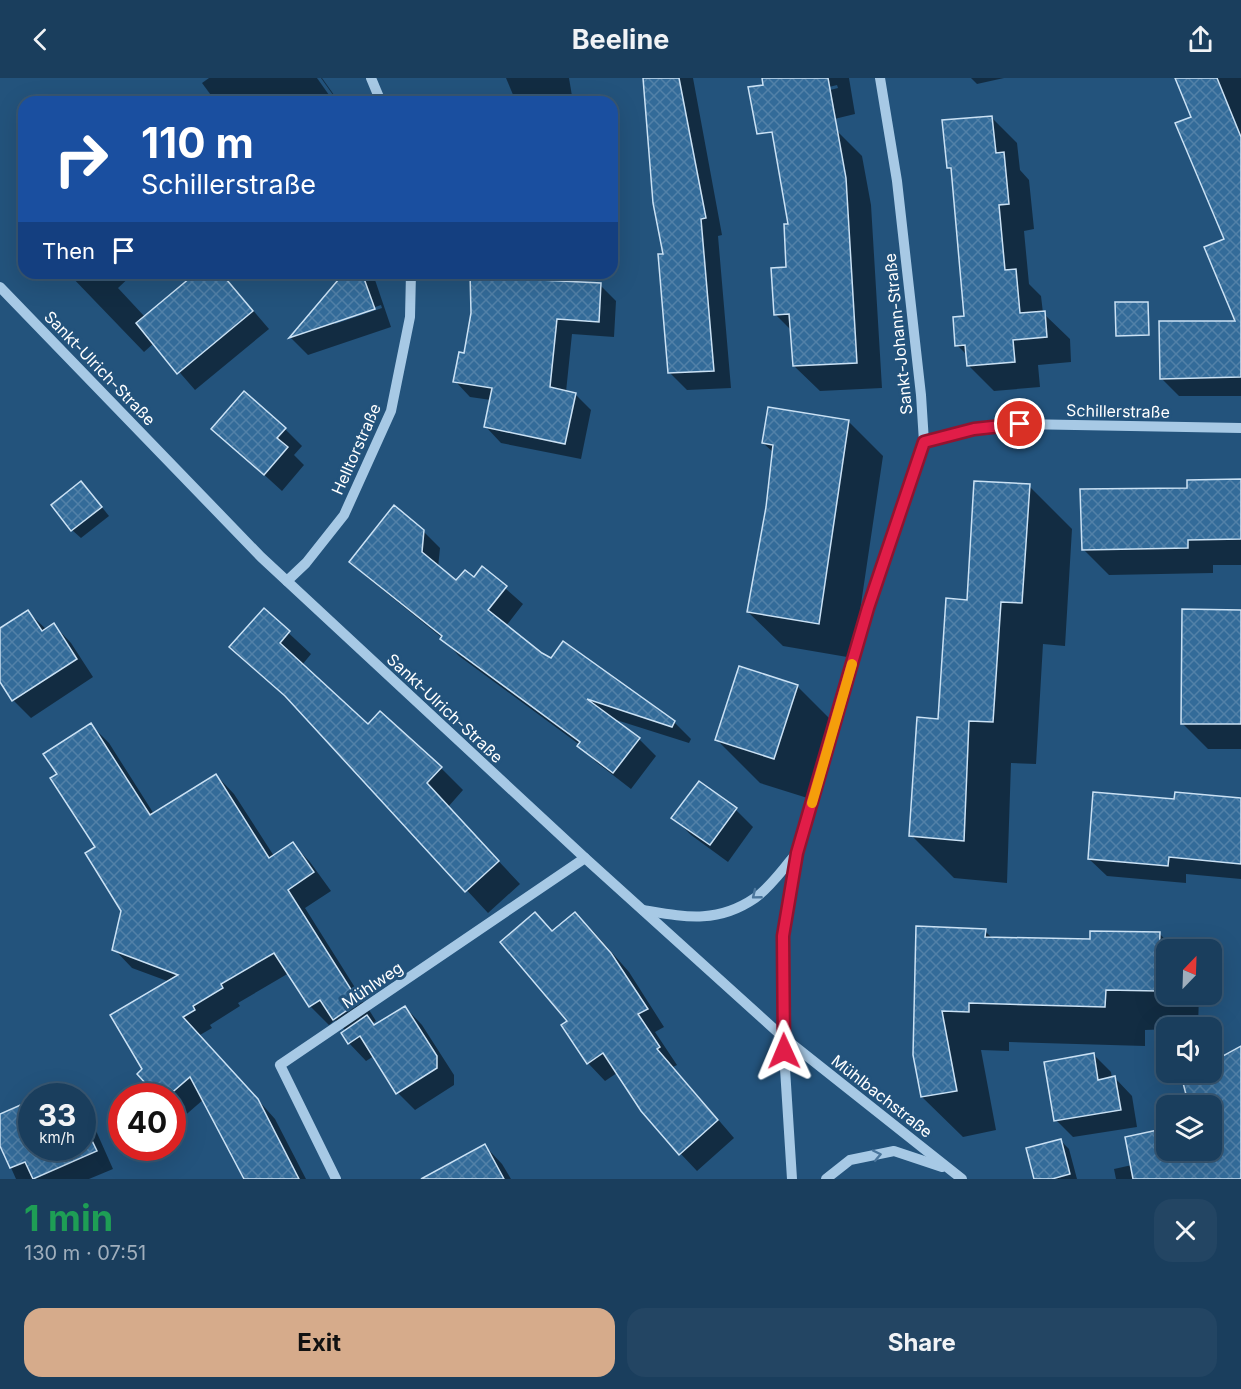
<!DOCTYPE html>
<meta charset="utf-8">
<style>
:root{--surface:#1a3e5d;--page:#234563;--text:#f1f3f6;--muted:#9faebc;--line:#385772;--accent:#d6ab8b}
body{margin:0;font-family:Inter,sans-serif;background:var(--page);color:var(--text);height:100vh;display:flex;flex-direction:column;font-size:22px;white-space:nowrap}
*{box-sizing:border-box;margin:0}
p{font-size:20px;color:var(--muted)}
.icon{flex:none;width:33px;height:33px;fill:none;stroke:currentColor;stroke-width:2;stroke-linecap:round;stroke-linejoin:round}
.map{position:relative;height:1101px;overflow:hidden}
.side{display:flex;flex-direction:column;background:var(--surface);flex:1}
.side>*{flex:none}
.top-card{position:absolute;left:18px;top:18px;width:600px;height:183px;border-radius:18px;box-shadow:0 6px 24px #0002,0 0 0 2px var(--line);background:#1a4fa0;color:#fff;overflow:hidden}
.needle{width:39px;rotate:23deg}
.buttons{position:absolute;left:1156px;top:861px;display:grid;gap:12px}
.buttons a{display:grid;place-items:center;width:66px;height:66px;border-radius:12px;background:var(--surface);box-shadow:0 6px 24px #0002,0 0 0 2px var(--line);font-size:30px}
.speed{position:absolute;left:18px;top:1005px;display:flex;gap:12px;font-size:30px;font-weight:700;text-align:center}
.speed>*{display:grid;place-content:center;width:78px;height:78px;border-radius:50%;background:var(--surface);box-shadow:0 6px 24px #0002,0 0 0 2px var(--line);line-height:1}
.speed small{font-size:15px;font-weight:400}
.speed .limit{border:9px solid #d22;background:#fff;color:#111}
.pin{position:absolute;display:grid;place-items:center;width:51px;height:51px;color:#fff;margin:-26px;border:3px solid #fff;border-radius:50%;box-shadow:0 2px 6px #0007}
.me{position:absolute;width:66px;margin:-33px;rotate:359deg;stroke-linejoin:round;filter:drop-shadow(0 0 4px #0008)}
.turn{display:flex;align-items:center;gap:21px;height:126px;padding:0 24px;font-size:27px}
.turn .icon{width:78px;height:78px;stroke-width:2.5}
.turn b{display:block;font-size:42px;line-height:51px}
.then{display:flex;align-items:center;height:57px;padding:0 24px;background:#0003;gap:12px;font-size:22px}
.round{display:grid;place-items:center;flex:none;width:63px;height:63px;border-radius:18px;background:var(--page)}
.headline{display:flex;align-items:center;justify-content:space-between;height:102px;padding:0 24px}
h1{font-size:36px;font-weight:700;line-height:45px;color:#1e9e55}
.button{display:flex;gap:12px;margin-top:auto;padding:12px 24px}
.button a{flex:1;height:69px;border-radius:18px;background:var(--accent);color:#111;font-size:24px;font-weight:700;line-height:69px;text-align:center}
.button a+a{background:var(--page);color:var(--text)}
header{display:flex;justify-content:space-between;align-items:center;height:78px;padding:0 24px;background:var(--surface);font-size:27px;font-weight:700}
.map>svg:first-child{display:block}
.shadow{fill:#0007;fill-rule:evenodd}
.building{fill:url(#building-cross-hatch);stroke:#cae1f4;stroke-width:1.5}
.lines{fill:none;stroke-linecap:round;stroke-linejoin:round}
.minor{stroke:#a7c9e5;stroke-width:10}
.oneway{stroke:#4b769c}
.route-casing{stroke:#92132f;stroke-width:15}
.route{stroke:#e11d48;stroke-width:10}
.slow{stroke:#f59e0b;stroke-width:10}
.labels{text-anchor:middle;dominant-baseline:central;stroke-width:6;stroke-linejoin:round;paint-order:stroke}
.street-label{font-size:16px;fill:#fff;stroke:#23537c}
</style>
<header><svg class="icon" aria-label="back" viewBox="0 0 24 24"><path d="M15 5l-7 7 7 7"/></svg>Beeline<svg class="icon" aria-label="share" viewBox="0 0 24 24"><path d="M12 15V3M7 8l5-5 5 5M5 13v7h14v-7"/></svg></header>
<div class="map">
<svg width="1241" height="1101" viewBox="0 0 1241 1101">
<defs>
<pattern id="building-cross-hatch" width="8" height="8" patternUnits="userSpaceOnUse" patternTransform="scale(1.5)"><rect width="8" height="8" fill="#336b99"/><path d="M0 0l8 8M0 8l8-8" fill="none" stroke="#5281a8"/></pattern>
</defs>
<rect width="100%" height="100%" fill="#23537c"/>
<g class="shadow">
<path d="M209,0H317L334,24H216L202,5Z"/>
<path d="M321,0H322L339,24H338Z"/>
<path d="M506,0H569L573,24H516Z"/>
<path d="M643,0H693L722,157L718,158L731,310L687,312L669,294L664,177Z"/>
<path d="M763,0H849L855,36L793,51ZM837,7L838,10L786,23V20Z"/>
<path d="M971,0H1004L977,6Z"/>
<path d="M1176,0H1241V229L1226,161L1193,39Z"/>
<path d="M991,39L1017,65L1020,92L1029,102L1034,151L1024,153L1029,206L1041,218L1043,235L1070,261L1071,284L1038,287L1040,309L994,313L968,287L967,277L957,267L966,239L953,94L948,90Z"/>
<path d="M837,53L862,78L871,127L882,310L820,313L794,288L792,253L775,236L788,191Z"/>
<path d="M68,195H134L118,210L145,239L199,195H221L269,251L195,312L154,265L144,274Z"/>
<path d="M346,195H370L374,199L391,249L308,277L291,260ZM381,227L382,230L335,246V243Z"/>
<path d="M472,195H535V203L600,207L616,223L614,259L572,256L566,314L575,316L591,332L581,381L501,365L486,349L491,322L470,319L455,303L465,276L473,235Z"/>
<path d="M1241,245V318H1179L1161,300Z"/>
<path d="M769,330L849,344L883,378L853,580L783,568L748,534L767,430L774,375L763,365Z"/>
<path d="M214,351H285L302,368L294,377L304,387L282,413Z"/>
<path d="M1241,403V487H1213V495L1109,497L1083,471L1188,411Z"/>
<path d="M1029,408L1072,451L1065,568L1043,566L1036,686L1011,685L1007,805L954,800L911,757L968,523Z"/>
<path d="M89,413L109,438L81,460L72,452Z"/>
<path d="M423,453L440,470L438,490L456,504L474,501L482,490L523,526L506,548L541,576L674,644L691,661L689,665L610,640L639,661L656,678L631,711L596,684L580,667L459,578L442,560L368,500L351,483Z"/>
<path d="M264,532L311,576L302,587L368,648L441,690L463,712L448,729L520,806L488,835L299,631L231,569Z"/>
<path d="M1241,533V671H1208L1182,645Z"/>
<path d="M28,534L47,552L54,547L71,565L93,599L31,640L13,622L0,602V559Z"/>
<path d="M797,608L840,651L817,723L760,705L717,662Z"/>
<path d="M91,647L109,665L154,736L216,697L234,716L274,778L292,765L310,784L331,813L305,830L376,943L373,945L376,948L405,929L422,947L454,997V1007L415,1032L398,1015L374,978L366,983L349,965L346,953L335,942L329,947L310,928L289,895L238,925L240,928L210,947L212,950L200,957L275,1041L306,1101H245L204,1021L181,1041L172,1033V1018H159L139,996L144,992L170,904L132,890L114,871L122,832L97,769L59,696Z"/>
<path d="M699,705L736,732L753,749L728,784L691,757L673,739Z"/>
<path d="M1241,721V801L1186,796V805L1107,798L1089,781L1175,723Z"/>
<path d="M535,836L554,854L575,836L593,853L629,894L664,949L655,954L677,987L673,989L734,1060L697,1093L680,1075L617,995L605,1003L588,985L569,943Z"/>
<path d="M985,853L993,861L1092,862L1159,855L1175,872H1167V916H1199L1198,950L1145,952V968L1009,964V973L981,972L996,1052L963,1059L922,1019L915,977Z"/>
<path d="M1241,970V1101H1116L1114,1091L1132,1087L1167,1052V1072H1212V986Z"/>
<path d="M1093,976L1111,994L1112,1001L1115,1000L1132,1018L1137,1049L1073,1059L1056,1042Z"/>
<path d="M82,1035L93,1046L113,1091L89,1101H16L0,1065V1058L32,1070H82Z"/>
<path d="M1060,1062L1069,1071L1077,1101H1036Z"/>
<path d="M485,1068L502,1086L511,1101H446Z"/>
</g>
<g class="building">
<path d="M643,0H679L706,140L701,141L714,293L668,295L658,176H663L653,125Z"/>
<path d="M762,0H828L846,100L857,285L793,288L789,236L774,237L771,190L786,189L784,146H788L772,54L757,56L748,9L763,7Z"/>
<path d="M1175,0H1217L1241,59V299L1160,301L1159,243H1235L1204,169L1224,161L1175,45L1191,39Z"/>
<path d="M992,38L996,75L1004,74L1009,126L999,127L1005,192L1016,191L1020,235L1045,233L1047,259L1013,262L1015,284L967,288L965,267L955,268L953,239L964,238L951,90H947L942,42Z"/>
<path d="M196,195H221L253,233L177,296L136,245Z"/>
<path d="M344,195H362L375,231L289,260Z"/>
<path d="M470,195H520V201L601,205L599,244L557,241L550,309L576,315L565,366L484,349L492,310L453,304L459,274L464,275L471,235Z"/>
<path d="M1115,224H1148L1149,257L1116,258Z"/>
<path d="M244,313L286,350L277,360L288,369L264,397L211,351Z"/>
<path d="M768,329L849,342L819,546L747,534L766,429L773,367L762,365Z"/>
<path d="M1241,401V461L1188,462V470L1082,472L1080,411L1187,410V402Z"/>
<path d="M81,403L102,429L71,453L51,427Z"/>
<path d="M974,403L1030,406L1022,525L1001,524L993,644L969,643L964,763L909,758L917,639L938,641L946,520L967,522Z"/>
<path d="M394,427L424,452L422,474L456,502L465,492L474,499L482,488L507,508L488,532L542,575L551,580L563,563L675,643L672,649L587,621L640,660L613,695L577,668L580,664L440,561L442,558L349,484Z"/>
<path d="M264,530L290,553L280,565L368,646L380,633L442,689L427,705L499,783L465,814L285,618L229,569Z"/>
<path d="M1182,531L1241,532V646H1181Z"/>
<path d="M28,532L42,553L54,545L77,581L12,623L0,604V550Z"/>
<path d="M739,588L798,607L774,681L715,662Z"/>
<path d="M91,645L150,737L216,696L269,780L293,764L314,794L288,812L359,924L333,942L320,922L309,929L274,875L221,906L223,910L193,928L195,932L183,939L258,1021L299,1101H244L190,999L168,1018H157L137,996L142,991L110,937L178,897L112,872L121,833L85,775L95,769L50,700L57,696L43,676Z"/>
<path d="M699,703L737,730L710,767L671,740Z"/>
<path d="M1093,714L1174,721L1175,714L1241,720V786L1169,779L1168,788L1088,781Z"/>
<path d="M535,834L552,853L575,834L611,875L648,931L638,936L660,969L657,971L718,1042L679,1077L641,1033L603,975L587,986L561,947L567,943L500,864Z"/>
<path d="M916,848L986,851L985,859L1090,861V853L1160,854L1158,913L1106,912L1105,929L969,925V934L942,933L957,1013L921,1019L913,977Z"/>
<path d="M405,928L437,978V990L396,1016L360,958L348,966L341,955L367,937L374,947Z"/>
<path d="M1241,968V1101H1133L1125,1059L1167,1050V1072H1212V1028H1189L1182,1001L1193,994H1212V984Z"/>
<path d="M1094,975L1098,1002L1115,998L1121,1032L1054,1043L1044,984Z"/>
<path d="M67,1006L72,1018H40Z"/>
<path d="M32,1022V1070H82V1042L97,1073L33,1101L25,1084L10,1090L0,1068V1036Z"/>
<path d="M1061,1061L1070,1096L1052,1101H1034L1026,1070Z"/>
<path d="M485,1066L504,1101H421Z"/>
</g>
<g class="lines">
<g class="minor">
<path d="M371,0L381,24"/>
<path d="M0,209L261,479L585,780L783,959L962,1101"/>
<path d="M924,364L974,351L1020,346L1241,350"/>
<path d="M287,503L306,485L344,437L391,333L410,239L411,195"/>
<path d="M643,832C685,839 717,846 755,820C771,809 784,789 797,775"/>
<path d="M336,1101L280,987L585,780"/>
<path d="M792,1101L783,959V858L797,775L868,530L924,364L921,317L897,103L880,0"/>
<path d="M826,1101L850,1082L894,1073L942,1089"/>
</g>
</g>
<defs><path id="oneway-chevron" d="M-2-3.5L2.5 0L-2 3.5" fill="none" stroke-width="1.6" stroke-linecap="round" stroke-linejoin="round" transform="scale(1.5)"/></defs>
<g class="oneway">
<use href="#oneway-chevron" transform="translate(756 817) rotate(141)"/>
<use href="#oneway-chevron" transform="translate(877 1077) rotate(-12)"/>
</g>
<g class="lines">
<defs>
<path id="route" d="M784,973L783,858L797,775L868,530L924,364L974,351L1020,346"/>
</defs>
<use href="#route" class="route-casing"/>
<use href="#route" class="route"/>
<path class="slow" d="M812,725L852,586"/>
</g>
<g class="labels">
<g class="street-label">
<text transform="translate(898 256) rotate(-96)">Sankt-Johann-Straße</text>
<text transform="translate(100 290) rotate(46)">Sankt-Ulrich-Straße</text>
<text transform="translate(1118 333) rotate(1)">Schillerstraße</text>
<text transform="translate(356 371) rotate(-66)">Helltorstraße</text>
<text transform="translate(445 630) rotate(43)">Sankt-Ulrich-Straße</text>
<text transform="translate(372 907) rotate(-34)">Mühlweg</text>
<text transform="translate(882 1018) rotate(38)">Mühlbachstraße</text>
</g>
</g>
</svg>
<div class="buttons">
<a><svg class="needle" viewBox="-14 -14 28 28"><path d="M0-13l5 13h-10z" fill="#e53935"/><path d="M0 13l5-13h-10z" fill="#9faebc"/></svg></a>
<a><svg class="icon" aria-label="sound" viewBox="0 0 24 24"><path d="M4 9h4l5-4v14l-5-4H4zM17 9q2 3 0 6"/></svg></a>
<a><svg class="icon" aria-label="layers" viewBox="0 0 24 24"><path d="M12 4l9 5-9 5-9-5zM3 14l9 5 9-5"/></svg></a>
</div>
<div class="speed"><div>33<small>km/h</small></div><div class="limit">40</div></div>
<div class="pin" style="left:1020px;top:346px;background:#d93025"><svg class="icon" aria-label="arrive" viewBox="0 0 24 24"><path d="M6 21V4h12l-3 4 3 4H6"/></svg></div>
<svg class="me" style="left:784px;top:973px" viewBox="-20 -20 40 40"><path d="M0-17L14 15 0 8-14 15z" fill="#e11d48" stroke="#fff" stroke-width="4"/></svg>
<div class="top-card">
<div class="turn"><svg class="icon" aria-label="right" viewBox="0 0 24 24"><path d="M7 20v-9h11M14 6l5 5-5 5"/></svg><div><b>110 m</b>Schillerstraße</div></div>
<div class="then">Then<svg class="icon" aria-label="arrive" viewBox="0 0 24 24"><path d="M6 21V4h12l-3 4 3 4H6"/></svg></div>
</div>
</div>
<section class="side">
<div class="headline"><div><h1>1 min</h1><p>130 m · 07:51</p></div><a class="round"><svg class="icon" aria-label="close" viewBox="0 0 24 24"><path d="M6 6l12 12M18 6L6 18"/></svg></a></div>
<div class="button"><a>Exit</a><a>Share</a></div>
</section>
